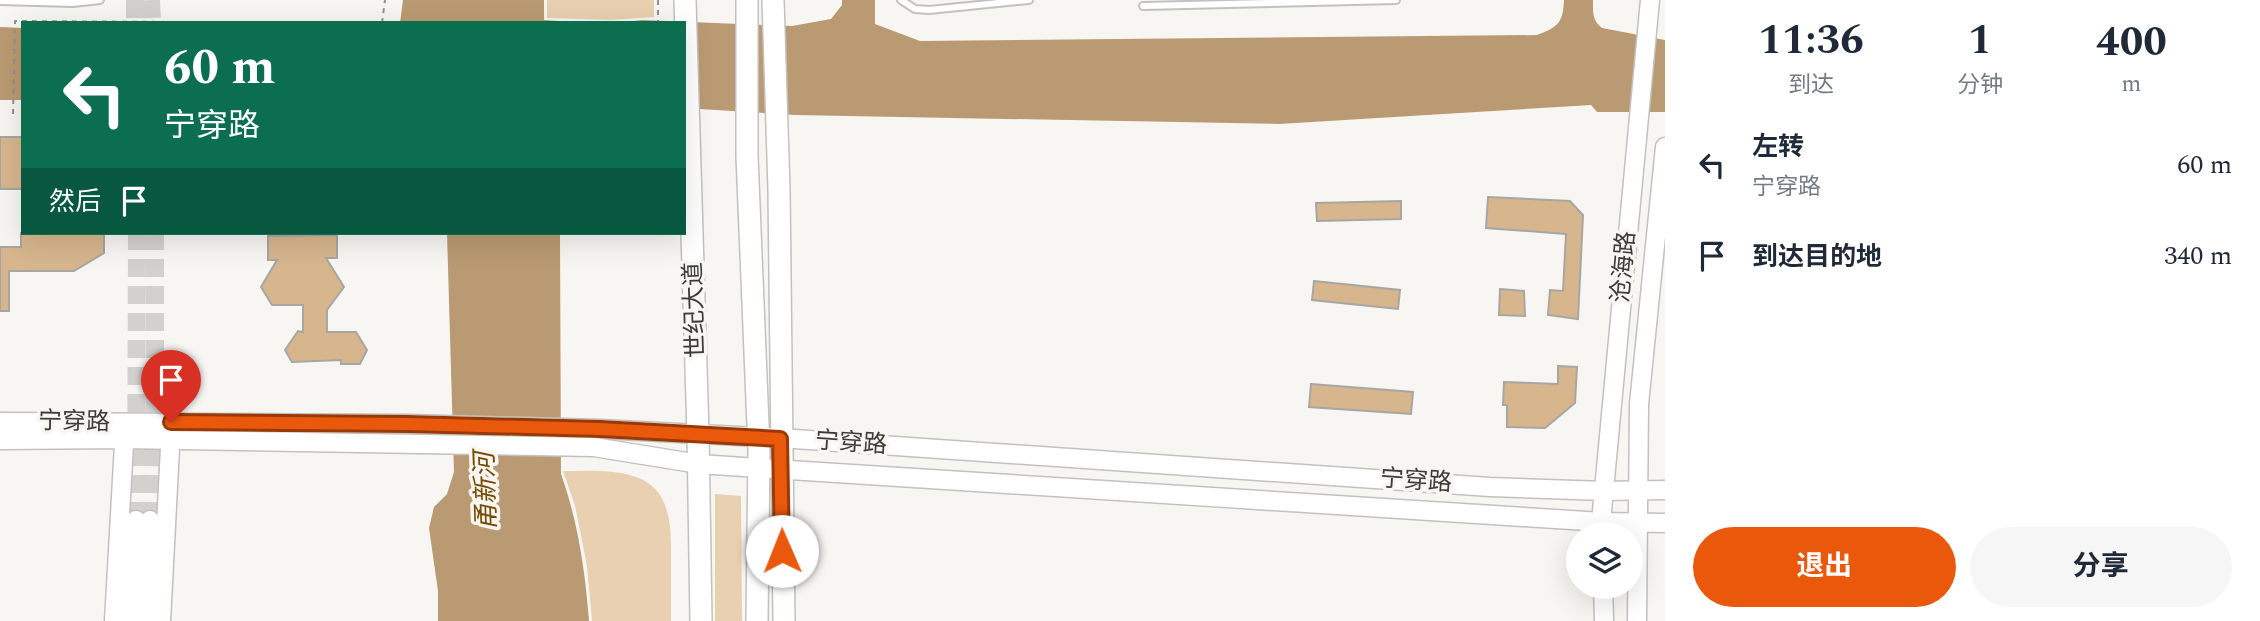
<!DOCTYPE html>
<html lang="zh">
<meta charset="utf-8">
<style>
:root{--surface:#fff;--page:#f6f6f7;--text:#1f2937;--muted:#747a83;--accent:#ea580c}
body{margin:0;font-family:Spectral,"Noto Sans SC",serif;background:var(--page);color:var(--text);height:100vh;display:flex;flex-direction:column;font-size:26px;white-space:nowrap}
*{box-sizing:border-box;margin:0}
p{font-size:23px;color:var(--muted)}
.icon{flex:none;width:38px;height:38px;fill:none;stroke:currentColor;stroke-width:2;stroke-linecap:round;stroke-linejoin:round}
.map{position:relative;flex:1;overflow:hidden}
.panel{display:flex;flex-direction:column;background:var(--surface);width:595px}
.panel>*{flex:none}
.guide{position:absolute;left:21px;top:21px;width:665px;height:214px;border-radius:0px;box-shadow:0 7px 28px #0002;background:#0b6e4f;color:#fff;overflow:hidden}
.buttons{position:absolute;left:1566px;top:522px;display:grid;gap:14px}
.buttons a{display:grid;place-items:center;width:77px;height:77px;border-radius:50%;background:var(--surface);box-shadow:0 7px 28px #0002;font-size:35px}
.pin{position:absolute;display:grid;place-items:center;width:60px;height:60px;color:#fff;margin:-72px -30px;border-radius:50% 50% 50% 0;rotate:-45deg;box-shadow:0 0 7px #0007}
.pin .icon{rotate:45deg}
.me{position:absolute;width:77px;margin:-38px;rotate:359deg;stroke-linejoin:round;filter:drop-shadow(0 0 5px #0008)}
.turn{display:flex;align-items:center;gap:24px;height:147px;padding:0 28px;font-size:32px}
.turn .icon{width:91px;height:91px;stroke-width:2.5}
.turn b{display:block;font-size:49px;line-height:60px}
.then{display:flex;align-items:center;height:66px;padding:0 28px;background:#0003;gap:14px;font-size:26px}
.eta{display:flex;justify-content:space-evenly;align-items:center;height:119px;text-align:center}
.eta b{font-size:42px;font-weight:700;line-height:49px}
.cta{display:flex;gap:14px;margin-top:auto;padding:14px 28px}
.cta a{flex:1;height:80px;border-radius:42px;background:var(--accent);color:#fff;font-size:28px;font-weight:700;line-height:80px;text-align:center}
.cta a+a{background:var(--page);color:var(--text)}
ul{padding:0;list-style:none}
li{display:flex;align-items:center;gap:21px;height:91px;padding:0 28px}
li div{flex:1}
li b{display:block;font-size:26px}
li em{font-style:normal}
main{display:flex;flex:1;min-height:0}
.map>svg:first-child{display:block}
.green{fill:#e9d0b0}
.water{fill:#ba9a72}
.building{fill:#d7b68d;stroke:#a8a6a3;stroke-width:2}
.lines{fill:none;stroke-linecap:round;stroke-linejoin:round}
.secondary-tunnel{stroke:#d2d1ce;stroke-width:18;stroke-dasharray:18 9;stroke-linecap:butt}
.lane-casing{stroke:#c3c1bf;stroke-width:10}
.secondary-casing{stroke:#c3c1bf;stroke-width:21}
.highway-casing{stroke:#c3c1bf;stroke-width:24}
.path{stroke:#92918f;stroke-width:2;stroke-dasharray:5 5;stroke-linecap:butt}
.lane{stroke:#fff;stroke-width:6}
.secondary{stroke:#fff;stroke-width:18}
.highway{stroke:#fff;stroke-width:21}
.route-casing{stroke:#983908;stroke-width:18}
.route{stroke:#ea580c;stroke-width:12}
.labels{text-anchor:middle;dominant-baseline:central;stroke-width:7;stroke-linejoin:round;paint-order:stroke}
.street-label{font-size:24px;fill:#3c3b3a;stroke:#f8f6f3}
.water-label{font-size:26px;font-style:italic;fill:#764c00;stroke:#f8f6f3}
</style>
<main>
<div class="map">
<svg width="1665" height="621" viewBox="0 0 1665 621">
<rect width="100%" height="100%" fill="#f8f6f3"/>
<g class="green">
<path d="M547,0H654V17L611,20L547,18Z"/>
<path d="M563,471C586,471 611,469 633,476C673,488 671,528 671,562C671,581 671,601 671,621H592L587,566L575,506Z"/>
<path d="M715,494L741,496L742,621H715Z"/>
</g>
<g class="water">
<path d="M403,0H544V20L586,23H400Z"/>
<path d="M842,0H875V24L920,41L1537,35C1558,27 1563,23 1564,0H1593C1593,12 1592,20 1602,28L1665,40V112H1597L1591,105L1279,124L795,115L684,108V23H616L642,20L792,26L831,19L842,5Z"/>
<path d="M0,27L23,28V100H0Z"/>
<path d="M447,233H560L561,474C578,522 585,570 589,621H438V591L429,528L434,507L447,494L454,472Z"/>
</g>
<g class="building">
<rect x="0" y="137" width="23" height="52"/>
<path d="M1488,197L1570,201L1583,215L1578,319L1548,315L1550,290L1563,291L1566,234L1486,228Z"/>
<path d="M1401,201V219L1317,221L1316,203Z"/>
<path d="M21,233H104V253L74,271H9V311H0V247H21Z"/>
<path d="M337,235V258H326L344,287L327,310V332H356L367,350L360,364H341V360L292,362L285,350L298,331L303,332V305H272L261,287L277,260H268V236Z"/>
<path d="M1314,281L1400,290L1398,309L1312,300Z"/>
<path d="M1500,289L1524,291L1525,316L1499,315Z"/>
<path d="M1558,366L1577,367L1575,403L1545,428L1507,427V405H1503L1504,382L1558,384Z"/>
<path d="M1311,384L1413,392L1411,414L1309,407Z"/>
</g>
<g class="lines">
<g class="secondary-tunnel">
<path d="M135,0V23"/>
<path d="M151,0L152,23"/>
<path d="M136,520L137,233"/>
<path d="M150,520L155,388V233"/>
</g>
<defs>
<g id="lane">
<path d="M901,0L915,9L929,10L1029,0"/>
<path d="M0,1L73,3L100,0"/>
<path d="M1143,6L1396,0"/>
</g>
<g id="secondary">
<path d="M0,422L408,424L600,429L780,438L1490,487L1604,491L1665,490"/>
<path d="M0,440L123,439L594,447L699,464L758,468L1602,522L1665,523"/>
<path d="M1602,533V511L1650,0"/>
<path d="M1603,586L1604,621"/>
<path d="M114,621L125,426"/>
<path d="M130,621L136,520"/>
<path d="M146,621L150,520"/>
<path d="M161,621L171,429"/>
<path d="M1637,621L1639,404L1665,147"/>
</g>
<g id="highway">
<path d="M685,0L698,434L701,621"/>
<path d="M747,0V156L759,450L757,621"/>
<path d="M773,0L779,190L784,621"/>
</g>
</defs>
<use href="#lane" class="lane-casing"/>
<use href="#secondary" class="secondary-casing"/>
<use href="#highway" class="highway-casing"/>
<g class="path">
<path d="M658,0V23"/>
<path d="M382,23L385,0"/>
<path d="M13,114L15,21L332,23"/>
</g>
<use href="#lane" class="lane"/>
<use href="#secondary" class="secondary"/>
<use href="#highway" class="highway"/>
</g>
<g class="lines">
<defs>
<path id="route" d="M171,422L408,424L600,429L780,439L782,551"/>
</defs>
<use href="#route" class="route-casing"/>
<use href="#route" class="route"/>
</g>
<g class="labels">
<g class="street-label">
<text transform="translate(1624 267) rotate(-85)">沧海路</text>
<text transform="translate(695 310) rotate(-92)">世纪大道</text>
<text transform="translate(74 422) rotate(1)">宁穿路</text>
<text transform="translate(851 443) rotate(4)">宁穿路</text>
<text transform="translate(1416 481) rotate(4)">宁穿路</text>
</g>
<g class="water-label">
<text transform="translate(486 491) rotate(-92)">甬新河</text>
</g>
</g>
</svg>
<div class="buttons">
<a><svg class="icon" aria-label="layers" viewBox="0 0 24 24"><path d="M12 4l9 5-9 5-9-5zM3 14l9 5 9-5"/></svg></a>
</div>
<div class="pin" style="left:171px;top:422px;background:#d93025"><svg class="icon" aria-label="arrive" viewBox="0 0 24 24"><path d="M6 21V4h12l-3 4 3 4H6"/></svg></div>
<svg class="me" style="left:782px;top:551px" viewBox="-20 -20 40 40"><circle r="19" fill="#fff"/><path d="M0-13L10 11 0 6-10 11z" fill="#ea580c"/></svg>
<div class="guide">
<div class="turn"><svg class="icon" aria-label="left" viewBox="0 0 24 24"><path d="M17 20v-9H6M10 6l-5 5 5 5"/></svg><div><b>60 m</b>宁穿路</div></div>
<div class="then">然后<svg class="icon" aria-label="arrive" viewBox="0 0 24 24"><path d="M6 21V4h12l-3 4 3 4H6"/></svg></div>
</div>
</div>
<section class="panel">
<div class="eta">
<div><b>11:36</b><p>到达</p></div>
<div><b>1</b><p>分钟</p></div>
<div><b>400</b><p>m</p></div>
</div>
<ul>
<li><svg class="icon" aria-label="left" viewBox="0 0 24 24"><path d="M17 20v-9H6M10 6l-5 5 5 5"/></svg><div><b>左转</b><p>宁穿路</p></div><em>60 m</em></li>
<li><svg class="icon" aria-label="arrive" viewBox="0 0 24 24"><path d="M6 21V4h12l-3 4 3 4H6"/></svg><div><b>到达目的地</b></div><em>340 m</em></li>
</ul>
<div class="cta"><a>退出</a><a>分享</a></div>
</section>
</main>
